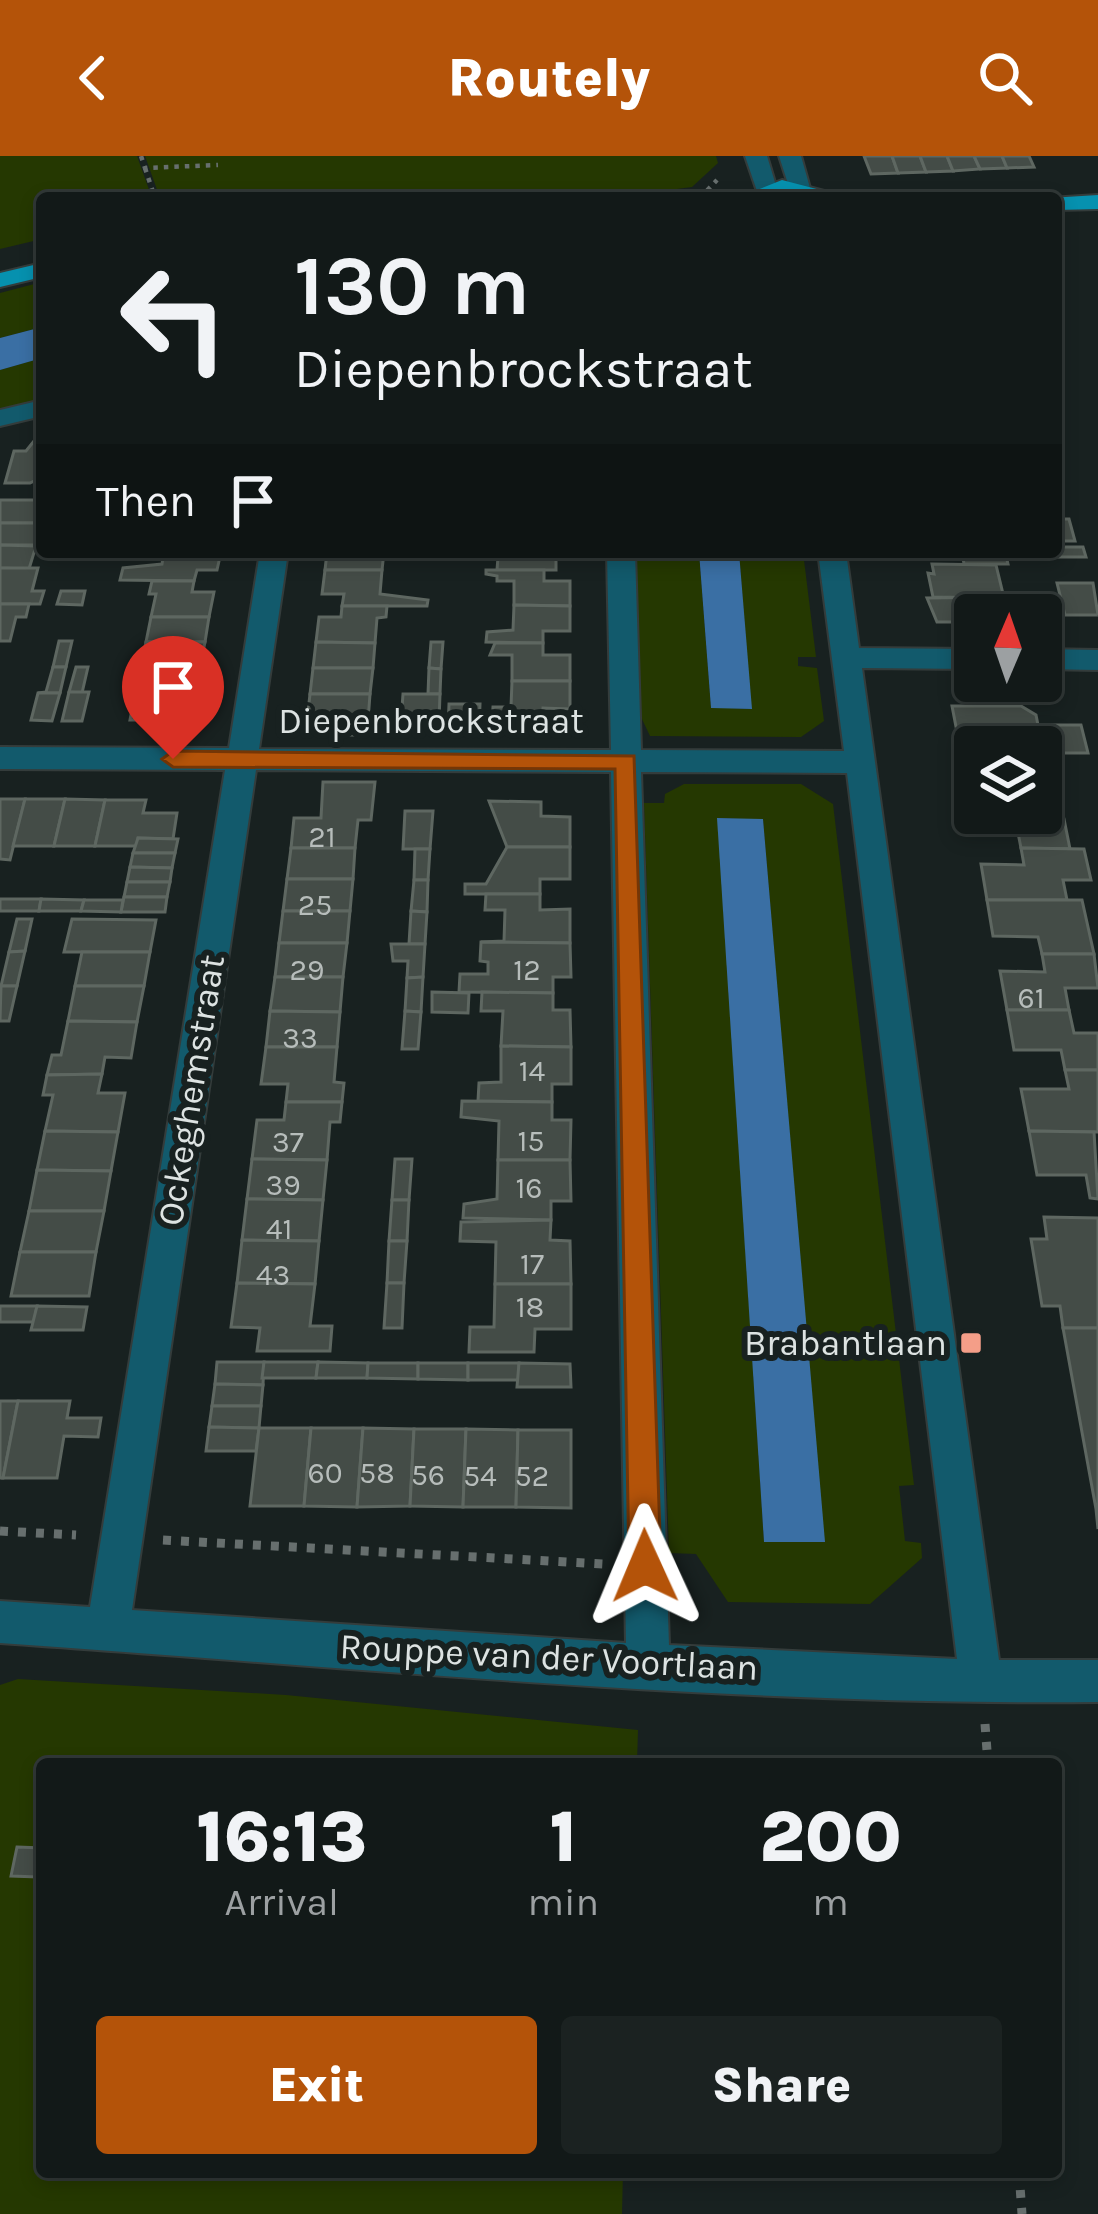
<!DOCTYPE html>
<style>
:root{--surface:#121918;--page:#1b2221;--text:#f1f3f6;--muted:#9ca0a2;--line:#313837;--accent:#b45309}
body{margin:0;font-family:Karla,sans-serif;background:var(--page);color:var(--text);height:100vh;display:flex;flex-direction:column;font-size:45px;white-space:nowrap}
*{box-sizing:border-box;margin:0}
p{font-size:39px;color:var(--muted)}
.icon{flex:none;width:66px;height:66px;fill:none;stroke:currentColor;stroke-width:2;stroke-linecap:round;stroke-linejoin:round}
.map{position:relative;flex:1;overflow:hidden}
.sheet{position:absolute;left:36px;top:1602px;width:1026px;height:420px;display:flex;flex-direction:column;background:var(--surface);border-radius:12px;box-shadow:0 6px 18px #0003,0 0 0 3px var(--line)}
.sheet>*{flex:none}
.hud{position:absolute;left:36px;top:36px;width:1026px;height:366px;border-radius:12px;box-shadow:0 6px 18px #0003,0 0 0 3px var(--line);background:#121918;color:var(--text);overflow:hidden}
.needle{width:78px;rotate:2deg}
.buttons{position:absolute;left:954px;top:438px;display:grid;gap:24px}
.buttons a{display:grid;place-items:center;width:108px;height:108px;border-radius:12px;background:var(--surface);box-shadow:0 6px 18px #0003,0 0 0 3px var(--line);font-size:60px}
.pin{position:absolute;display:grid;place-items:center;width:102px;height:102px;color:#fff;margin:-123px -51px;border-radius:50% 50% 50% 0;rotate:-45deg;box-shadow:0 0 12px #0007}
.pin .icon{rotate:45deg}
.me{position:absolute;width:132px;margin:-66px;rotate:359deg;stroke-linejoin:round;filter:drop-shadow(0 0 9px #0008)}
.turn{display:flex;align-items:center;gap:42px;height:252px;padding:0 60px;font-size:54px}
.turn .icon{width:156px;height:156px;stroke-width:2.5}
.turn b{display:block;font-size:84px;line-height:102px}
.then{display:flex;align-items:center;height:114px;padding:0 60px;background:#0003;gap:24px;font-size:45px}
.eta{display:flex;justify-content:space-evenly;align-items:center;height:204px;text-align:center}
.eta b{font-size:72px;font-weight:800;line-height:84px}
.primary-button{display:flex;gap:24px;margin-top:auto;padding:24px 60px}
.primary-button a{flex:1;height:138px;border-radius:12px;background:var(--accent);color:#fff;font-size:48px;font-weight:800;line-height:138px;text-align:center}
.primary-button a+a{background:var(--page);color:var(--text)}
header{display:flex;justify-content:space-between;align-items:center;height:156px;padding:0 60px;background:var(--accent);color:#fff;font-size:54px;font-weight:800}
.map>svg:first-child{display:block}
.green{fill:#253801;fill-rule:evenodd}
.water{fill:#3a6fa4}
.building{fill:#444c47;stroke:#5e6761;stroke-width:3}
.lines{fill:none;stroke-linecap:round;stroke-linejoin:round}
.minor-casing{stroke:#343c3b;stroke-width:4}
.major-casing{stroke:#343c3b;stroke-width:4}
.path-far1{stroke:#676f6e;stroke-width:4.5;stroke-dasharray:4.5 6;stroke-linecap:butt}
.path{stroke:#676f6e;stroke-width:9;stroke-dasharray:8 10;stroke-linecap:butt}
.minor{fill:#125a6c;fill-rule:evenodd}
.major{fill:#0691af;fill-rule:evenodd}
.route{fill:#b45309;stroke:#753606;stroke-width:3}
.poi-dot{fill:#f49e88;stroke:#182120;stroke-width:4.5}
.labels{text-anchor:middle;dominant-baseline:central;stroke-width:12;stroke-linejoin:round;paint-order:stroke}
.number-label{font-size:30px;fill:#b7bdbb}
.street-label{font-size:36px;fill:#dde3e2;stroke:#182120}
.poi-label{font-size:36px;fill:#dde3e2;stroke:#182120;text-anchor:end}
</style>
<header><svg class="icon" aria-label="back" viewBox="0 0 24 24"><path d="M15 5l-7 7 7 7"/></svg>Routely<svg class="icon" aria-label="search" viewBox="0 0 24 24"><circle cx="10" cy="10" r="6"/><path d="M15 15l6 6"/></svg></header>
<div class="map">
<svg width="1098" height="2058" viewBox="0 0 1098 2058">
<rect width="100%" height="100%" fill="#182120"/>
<g class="green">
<path d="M0,0H137L152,42H42V83L0,93Z"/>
<path d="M145,0H716L718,7L692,31L654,36L509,42H160Z"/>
<path d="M42,126V171L0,182V137Z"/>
<path d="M42,202V244L0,253V214Z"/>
<path d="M635,396H699L711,551L751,553L739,396H803L816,501H798V510L817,512L824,565L801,581L650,580L641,561Z"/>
<path d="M684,628H801L833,648L914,1329L899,1330L905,1385L921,1387L922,1402L870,1448L728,1446L696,1398L669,1397L644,647H664L665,638ZM718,662L763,664L824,1386L764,1385Z"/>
<path d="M18,1523L286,1539L638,1574L637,1608H42V2016H623L622,2058H0V1529Z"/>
</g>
<g class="water">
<path d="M42,171V202L0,214V182Z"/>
<path d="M699,396H739L752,553L711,552Z"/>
<path d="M717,662L763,663L825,1386H764Z"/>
</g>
<g class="building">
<path d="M864,0H892L898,17L871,18Z"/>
<path d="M892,0H920L926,16L898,17Z"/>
<path d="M920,0H947L953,15L926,16Z"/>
<path d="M947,0H974L980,13L953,15Z"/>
<path d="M974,0H1002L1007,12L980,13Z"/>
<path d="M1002,0H1029L1034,11L1007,12Z"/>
<path d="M34,285H42V321L30,327H5L14,295H26Z"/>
<rect x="0" y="344" width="42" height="23"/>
<path d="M1056,363H1069L1075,385H1059Z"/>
<rect x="0" y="367" width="42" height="22"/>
<path d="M0,389L36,390L29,413L0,412Z"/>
<path d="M1056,391H1083L1086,401H1051Z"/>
<path d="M164,396H221L217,414H197L194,425L120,424L123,412L162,408Z"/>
<path d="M327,396H384L382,414H325Z"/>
<path d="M507,396H570V402H556V414H497L498,401H506Z"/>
<path d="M962,396H1005L1008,408H964Z"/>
<path d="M932,408L996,409L1004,442L933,441L928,417L934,418Z"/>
<path d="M0,412H38L32,435H44L40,448H0Z"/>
<path d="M325,414H382L380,438L428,444L427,450H342L344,438H322Z"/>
<path d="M486,414H544V425H570V450L514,449V425H497V420L486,418Z"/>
<path d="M152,425H194L192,436H214L209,461H151L156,438H149Z"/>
<path d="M1057,427H1093L1098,459H1065Z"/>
<path d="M61,435H85L82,449L57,448Z"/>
<path d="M997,441L1001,459H975V479H964L961,466H937L927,442Z"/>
<path d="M1038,442H1052L1058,467L1043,466Z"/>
<path d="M0,448H29L26,461H16L10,485H0Z"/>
<path d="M514,449L570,450V475H543V487L486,486L487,476L513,474Z"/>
<path d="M342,450H387L386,461L377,462L375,487L316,486L319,461H341Z"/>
<path d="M151,461H209L205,486H146Z"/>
<path d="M59,485H72L66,511H53Z"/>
<path d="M146,486H205L200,511H141Z"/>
<path d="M316,486L375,487L373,512H313Z"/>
<path d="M431,486H443L441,513L429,512Z"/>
<path d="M495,487H543V499H570V525H512V499H490Z"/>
<path d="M53,511H66L60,537H38L46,536Z"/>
<path d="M76,511H88L82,537L69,536Z"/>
<path d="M141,511H200L196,537H135Z"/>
<path d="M313,512H373L370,538H310Z"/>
<path d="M429,512L441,513L440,538H428Z"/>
<path d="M512,525H570V553L543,552L542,566H492L493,551H511Z"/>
<path d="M69,536H89L82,565H62Z"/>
<path d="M38,537H60L52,565L31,564Z"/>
<path d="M135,537H196L191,564H130Z"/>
<path d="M310,538H370L367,579H324L326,565H307Z"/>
<path d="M403,538H440L439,566H401Z"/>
<path d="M449,548H480L479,574H448Z"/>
<path d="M952,550H1021L1036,559L1038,569H1081L1088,597H1041V591H1000L998,582L958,581Z"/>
<path d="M1041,597H1049L1056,625H1041Z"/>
<path d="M323,626H375L371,664H358L355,692H291L294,662H321Z"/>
<path d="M0,643H25L10,704L0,703Z"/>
<path d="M25,643H65L54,690H13Z"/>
<path d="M65,643L105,644L95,690H54Z"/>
<path d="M969,643H975V657L1064,663L1070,693L1021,692L1018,677L975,676Z"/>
<path d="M105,644H146L143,657H177L173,683L138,682L137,690H95Z"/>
<path d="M489,645L541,646V660L570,661V691H507Z"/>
<path d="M405,655H433L430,693H403Z"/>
<path d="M138,682L178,683L175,697H133Z"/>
<path d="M507,691H570V723H540V738H465V728H486Z"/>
<path d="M291,692H355L353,723H287Z"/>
<path d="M1021,692L1084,693L1091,724H1063L1067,744H987L981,708L1024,709Z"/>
<path d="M415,693H430L428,724H414Z"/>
<path d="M133,697H175L172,712L130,711Z"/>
<path d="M130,711L172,712L170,726H127Z"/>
<path d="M287,723H353L350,755H283Z"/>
<path d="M414,724H428L427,756L411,755Z"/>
<path d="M127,726H170L167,741H124Z"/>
<path d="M486,738H540V754L570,753V787L481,786L504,785L505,754H485Z"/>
<path d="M124,741H167L165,756H121Z"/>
<path d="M0,743H41L39,755H0Z"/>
<path d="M41,743L84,744L81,755H39Z"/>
<path d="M84,744H123L121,756L81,755Z"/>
<path d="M987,744H1082L1094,798H1042L1038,781L993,780Z"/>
<path d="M283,755H350L347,787H279Z"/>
<path d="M411,755L427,756L425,788H409Z"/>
<path d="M17,763H32L25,795L9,796Z"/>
<path d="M72,763L156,764L150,796H64Z"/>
<path d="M481,786L570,787L571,821H553V837L459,836L460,818H488V806L480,805Z"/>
<path d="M279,787H347L343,821H275Z"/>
<path d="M391,788H425L423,821L407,822L408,805H393Z"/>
<path d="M25,795L17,830H1L9,796Z"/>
<path d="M82,796H150L144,830H75Z"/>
<path d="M1042,798H1094L1098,832H1065L1069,854H1007L1000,815L1045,816Z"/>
<path d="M275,821H343L340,856L270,855Z"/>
<path d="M423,821L421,856L405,855L407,822Z"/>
<path d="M1,830H17L9,865H0Z"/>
<path d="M75,830H144L137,866L68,865Z"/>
<path d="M432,836L469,837L468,857L432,856Z"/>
<path d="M482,836L553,837V854H570L571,891L501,890L503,855H481Z"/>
<path d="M1007,854H1069L1074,877H1098V914H1065L1061,894H1014Z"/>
<path d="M270,855L340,856L337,891H266Z"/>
<path d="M405,855L421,856L418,893H402Z"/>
<path d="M68,865L137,866L131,902L105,901L102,918L47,919L52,899H61Z"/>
<path d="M501,890L571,891V928H552V946L478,945L479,927L501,926Z"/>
<path d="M266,891H337L334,926L344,927L342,946H286L288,928H261Z"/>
<path d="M1065,914H1098V976L1029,975L1021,933H1069Z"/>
<path d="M102,918L98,937H125L118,976L45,975L53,939H43L47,919Z"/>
<path d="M462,945L552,946V964H571L570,1004H498L499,965L461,961Z"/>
<path d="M286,946H342L340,966H330L327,1004L252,1003L257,964H284Z"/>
<path d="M45,975L118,976L111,1015L37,1014Z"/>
<path d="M1029,975L1094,976L1098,1043L1090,1042L1086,1019H1037Z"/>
<path d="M252,1003L327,1004L323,1044L247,1043Z"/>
<path d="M395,1003H412L409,1044H392Z"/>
<path d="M498,1004H570L571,1045H551V1064L463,1062L464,1048L497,1043Z"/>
<path d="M37,1014L111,1015L104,1055H29Z"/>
<path d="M247,1043L323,1044L319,1085L242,1084Z"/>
<path d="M392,1044H409L407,1085H389Z"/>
<path d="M29,1055H104L96,1096H20Z"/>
<path d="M1044,1061L1098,1062V1172H1063L1060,1150H1042L1031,1083H1047Z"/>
<path d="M551,1064L550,1084L570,1085L571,1128H495L496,1086L460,1085L461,1066Z"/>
<path d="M242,1084L319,1085L315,1128L237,1127Z"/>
<path d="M389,1085H407L404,1127H387Z"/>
<path d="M20,1096H96L89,1140H11Z"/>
<path d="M237,1127L315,1128L310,1170H332L330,1195H257L260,1172L231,1171Z"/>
<path d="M387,1127H404L402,1172H384Z"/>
<path d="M495,1128H571V1173H535L534,1196H469L470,1171H494Z"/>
<path d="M0,1150H37L34,1166H0Z"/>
<path d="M37,1150L87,1151L83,1174H31Z"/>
<path d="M1063,1172H1098V1373L1096,1353Z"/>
<path d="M217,1206H264L263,1229L215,1228Z"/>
<path d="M264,1206H318L316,1222H262Z"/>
<path d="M318,1206L368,1207L367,1222H316Z"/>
<path d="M368,1207H418V1223L367,1222Z"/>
<path d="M418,1207H468V1224L418,1223Z"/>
<rect x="468" y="1207" width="51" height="17"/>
<path d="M519,1207L570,1208L571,1231H517Z"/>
<path d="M215,1228L263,1229L261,1250H212Z"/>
<path d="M0,1245H18L3,1322H0Z"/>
<path d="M18,1245H70L67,1262H101L98,1281L64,1280L57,1322H3Z"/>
<path d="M212,1250H261L259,1272L209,1271Z"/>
<path d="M209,1271L259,1272L256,1295H206Z"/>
<path d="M259,1272H311L304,1350H250Z"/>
<path d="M311,1272H363L357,1351L304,1350Z"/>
<path d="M363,1272L414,1273L410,1350L357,1351Z"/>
<path d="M414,1273H466L463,1351L410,1350Z"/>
<path d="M466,1273L518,1274L516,1351H463Z"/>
<path d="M518,1274H571V1352L516,1351Z"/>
<path d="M17,1691L42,1692L38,1721L11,1720Z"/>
</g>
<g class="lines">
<defs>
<g id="minor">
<path d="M745,0H767L777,33L774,38H758Z"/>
<path d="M779,0H801L810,32L807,37H791Z"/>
<path d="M42,244V260L0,270V254Z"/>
<path d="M260,396H288L259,593L611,594L607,396H635L641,594L844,595L818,396H846L859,492L975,493V513L862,512L999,1504H1098V1546C732,1550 365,1512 0,1487V1445L90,1451L225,614L0,613V591L229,592ZM256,614L611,616L626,1487L132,1454ZM641,616L847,617L957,1503L669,1489Z"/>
<path d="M1041,493L1098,494V514L1041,513Z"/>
</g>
<g id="major">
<path d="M782,24L832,37L835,42L783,38L737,42Z"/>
<path d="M1098,39V53L1056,54V42H1049Z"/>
<path d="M42,107V121L0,131V117Z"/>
</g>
</defs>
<use href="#minor" class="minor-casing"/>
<use href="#major" class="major-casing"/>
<g class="path-far1">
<path d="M141,0L145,12L218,9"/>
<path d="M145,12L155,42"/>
<path d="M700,42L717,24"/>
</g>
<g class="path">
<path d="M0,1375L76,1379"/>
<path d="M163,1384L604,1408"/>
<path d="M985,1568L988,1608"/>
<path d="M1056,1760L1062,1761"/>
<path d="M1019,2016L1022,2058"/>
</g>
<use href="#minor" class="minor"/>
<use href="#major" class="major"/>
</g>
<path class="route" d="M173,595L634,600L661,1410L656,1421L645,1426L634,1421L629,1410L615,613L173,611L162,603Z"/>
<rect class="poi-dot" x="959" y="1175" width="24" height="24" rx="6"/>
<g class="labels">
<g class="number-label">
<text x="322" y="681">21</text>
<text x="315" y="749">25</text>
<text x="307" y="814">29</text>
<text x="527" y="814">12</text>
<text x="1031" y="842">61</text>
<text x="300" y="882">33</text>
<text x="532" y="915">14</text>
<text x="531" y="985">15</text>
<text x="288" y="986">37</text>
<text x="283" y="1029">39</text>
<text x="529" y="1032">16</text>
<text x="279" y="1073">41</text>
<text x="532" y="1108">17</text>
<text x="273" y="1119">43</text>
<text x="530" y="1151">18</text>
<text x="325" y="1317">60</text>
<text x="377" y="1317">58</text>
<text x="428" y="1319">56</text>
<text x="480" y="1320">54</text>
<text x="532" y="1320">52</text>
</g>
<g class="street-label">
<text x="431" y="565">Diepenbrockstraat</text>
<text transform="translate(191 934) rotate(-81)">Ockeghemstraat</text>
<text transform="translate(549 1501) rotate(3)">Rouppe van der Voortlaan</text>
</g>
<g class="poi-label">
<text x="947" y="1187">Brabantlaan</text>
</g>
</g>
</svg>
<div class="buttons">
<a><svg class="needle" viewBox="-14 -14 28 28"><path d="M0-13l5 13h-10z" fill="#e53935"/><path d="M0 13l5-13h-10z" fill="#9ca0a2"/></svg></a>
<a><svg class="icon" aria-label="layers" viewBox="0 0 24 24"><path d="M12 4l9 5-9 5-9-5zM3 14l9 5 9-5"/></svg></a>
</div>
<div class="pin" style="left:173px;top:603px;background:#d93025"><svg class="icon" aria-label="arrive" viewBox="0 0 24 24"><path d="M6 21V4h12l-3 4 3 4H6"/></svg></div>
<svg class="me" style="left:645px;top:1410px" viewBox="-20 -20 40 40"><path d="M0-17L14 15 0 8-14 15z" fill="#b45309" stroke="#fff" stroke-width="4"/></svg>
<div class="hud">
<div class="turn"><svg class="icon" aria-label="left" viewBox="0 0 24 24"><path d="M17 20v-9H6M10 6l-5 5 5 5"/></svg><div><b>130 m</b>Diepenbrockstraat</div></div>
<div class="then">Then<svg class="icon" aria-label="arrive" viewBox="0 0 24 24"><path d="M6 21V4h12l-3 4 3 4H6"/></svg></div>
</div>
<section class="sheet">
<div class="eta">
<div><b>16:13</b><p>Arrival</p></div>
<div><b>1</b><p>min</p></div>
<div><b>200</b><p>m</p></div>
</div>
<div class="primary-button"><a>Exit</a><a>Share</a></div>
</section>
</div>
